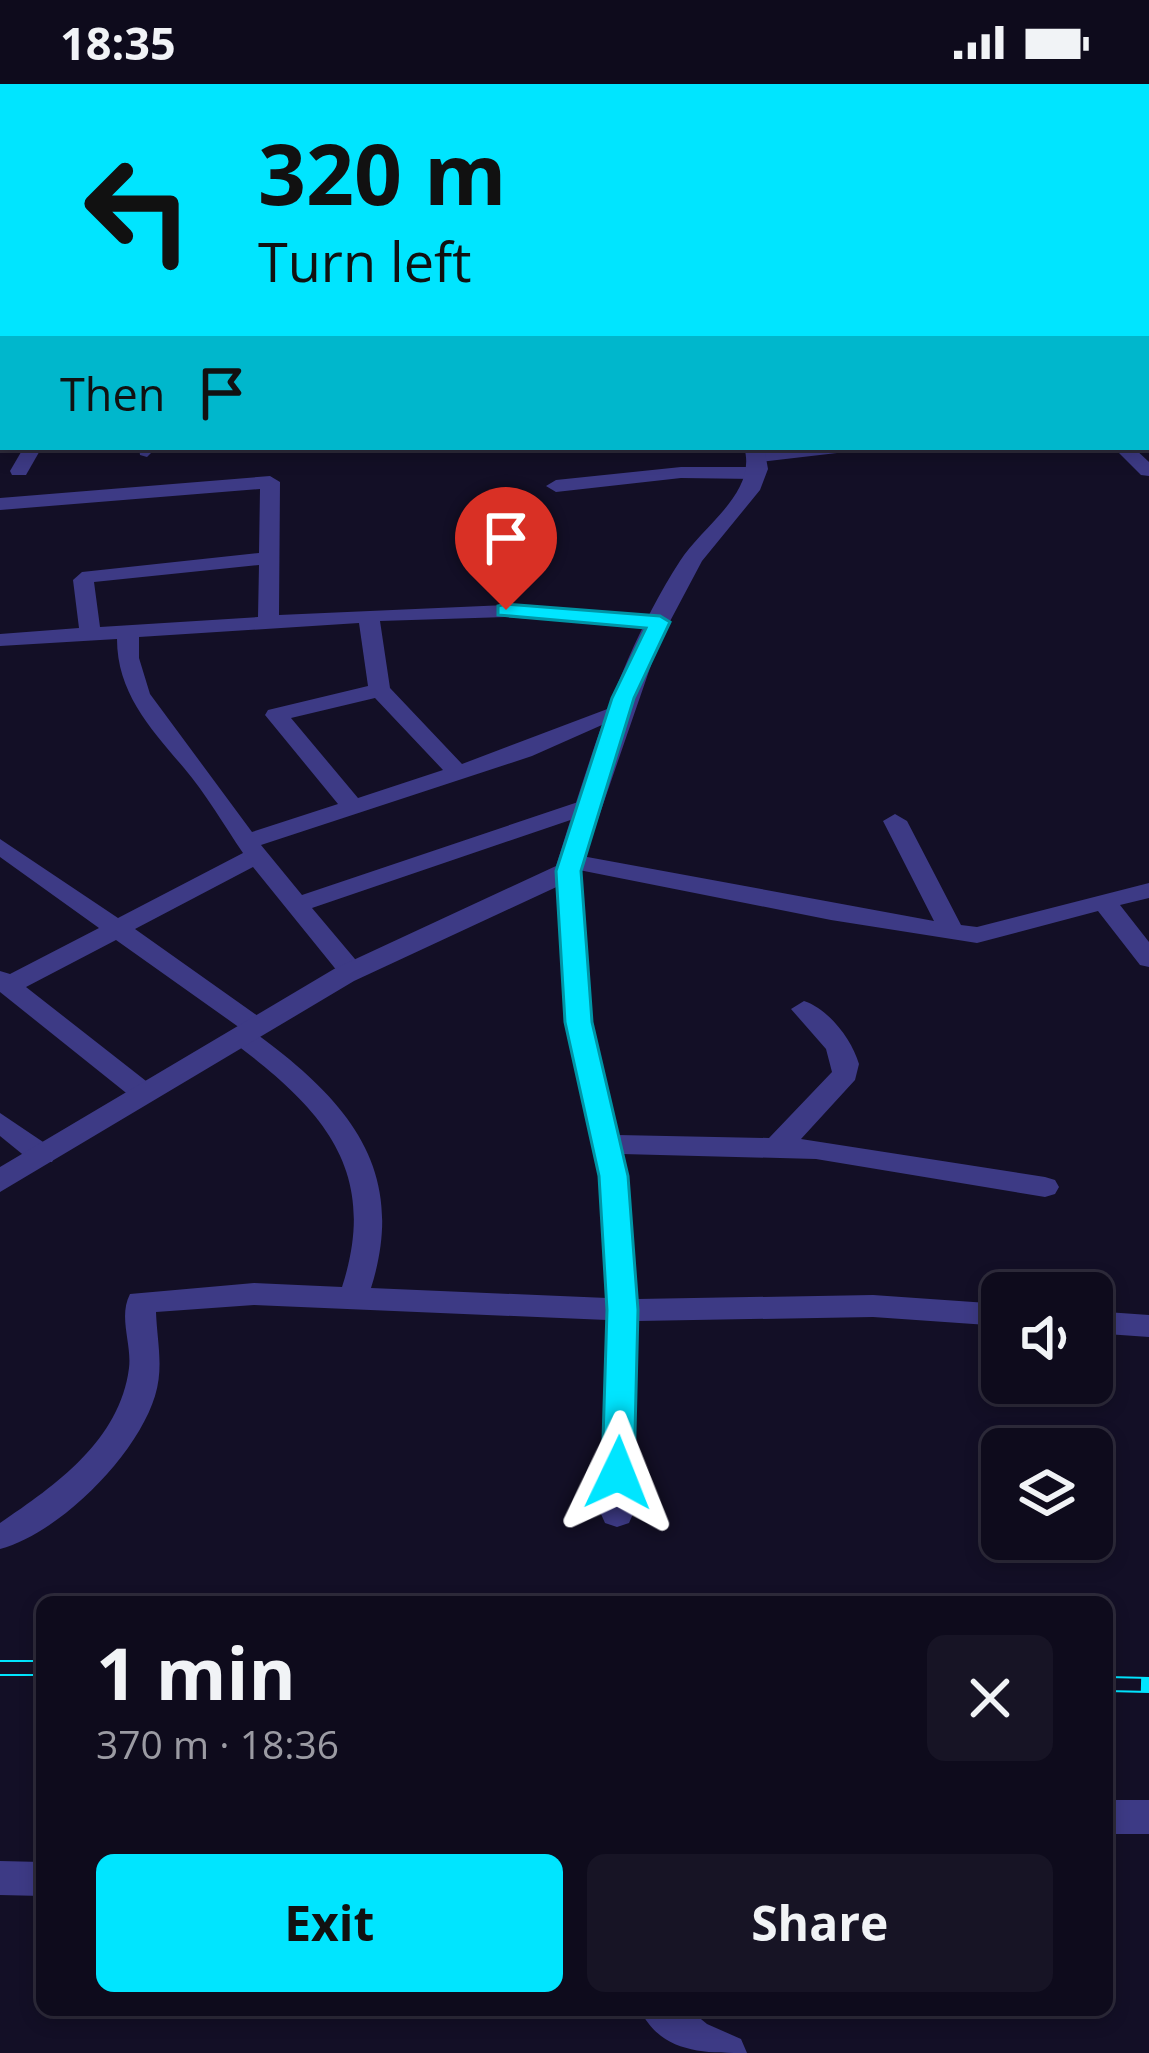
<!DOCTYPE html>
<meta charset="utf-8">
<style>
:root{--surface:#0e0b1c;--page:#171425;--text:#f1f3f6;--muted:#9b9ba3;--line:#2e2b3b;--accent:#00e5ff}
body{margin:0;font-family:"Open Sans",sans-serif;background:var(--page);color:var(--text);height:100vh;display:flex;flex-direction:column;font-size:45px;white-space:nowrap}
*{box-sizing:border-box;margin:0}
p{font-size:39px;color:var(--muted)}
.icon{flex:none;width:66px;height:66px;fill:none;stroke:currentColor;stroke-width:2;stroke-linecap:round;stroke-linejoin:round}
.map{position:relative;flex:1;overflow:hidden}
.side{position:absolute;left:36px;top:1512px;width:1077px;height:420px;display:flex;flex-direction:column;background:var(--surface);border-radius:18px;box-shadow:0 6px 18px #0003,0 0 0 3px var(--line)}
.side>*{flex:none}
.banner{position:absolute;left:0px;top:0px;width:1149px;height:366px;box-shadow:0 6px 18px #0003,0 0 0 3px var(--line);background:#00e5ff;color:#111;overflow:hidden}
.controls{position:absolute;left:981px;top:1188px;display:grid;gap:24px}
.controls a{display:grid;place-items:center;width:132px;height:132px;border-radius:18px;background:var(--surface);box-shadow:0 6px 18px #0003,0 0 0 3px var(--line);font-size:60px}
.pin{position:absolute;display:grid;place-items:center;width:102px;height:102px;color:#fff;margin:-123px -51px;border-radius:50% 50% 50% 0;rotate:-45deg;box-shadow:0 0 12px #0007}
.pin .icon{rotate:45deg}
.me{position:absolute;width:132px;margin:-66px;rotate:2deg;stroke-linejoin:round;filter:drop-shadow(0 0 9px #0008)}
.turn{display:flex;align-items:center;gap:42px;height:252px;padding:0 60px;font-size:54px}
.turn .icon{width:156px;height:156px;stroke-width:2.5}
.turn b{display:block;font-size:84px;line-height:102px}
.then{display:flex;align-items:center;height:114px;padding:0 60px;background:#0003;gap:24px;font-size:45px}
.round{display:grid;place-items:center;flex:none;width:126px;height:126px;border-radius:18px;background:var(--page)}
.headline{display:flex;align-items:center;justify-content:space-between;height:204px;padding:0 60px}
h1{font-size:72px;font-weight:700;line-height:90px}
.button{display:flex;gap:24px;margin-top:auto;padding:24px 60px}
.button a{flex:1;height:138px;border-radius:18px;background:var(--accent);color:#111;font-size:48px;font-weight:700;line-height:138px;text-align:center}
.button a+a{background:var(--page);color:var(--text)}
.status{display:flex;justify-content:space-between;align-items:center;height:84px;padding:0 60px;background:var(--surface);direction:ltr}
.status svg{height:33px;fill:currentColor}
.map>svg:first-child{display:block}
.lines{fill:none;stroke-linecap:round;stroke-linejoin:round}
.minor{fill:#3d3a85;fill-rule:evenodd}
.tertiary{fill:#3d3a85;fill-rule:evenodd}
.rail-casing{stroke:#00e5ff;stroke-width:16}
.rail{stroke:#130f26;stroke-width:12;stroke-dasharray:34;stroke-linecap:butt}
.route{fill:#00e5ff;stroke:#0095a6;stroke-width:3}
</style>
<div class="status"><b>18:35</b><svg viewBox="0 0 49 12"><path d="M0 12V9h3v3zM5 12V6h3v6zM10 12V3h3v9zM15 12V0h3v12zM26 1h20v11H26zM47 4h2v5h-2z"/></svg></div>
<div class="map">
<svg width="1149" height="1969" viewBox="0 0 1149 1969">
<rect width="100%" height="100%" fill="#130f26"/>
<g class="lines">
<g class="minor">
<path d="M65,0H81L63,3Z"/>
<path d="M171,0H187L169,3Z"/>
<path d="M244,0H292L290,3Z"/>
<path d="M336,0H350L335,3Z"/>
<path d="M479,0H573L574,1L481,3Z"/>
<rect x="858" y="0" width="14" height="3"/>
<rect x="0" y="35" width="3" height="9"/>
<rect x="0" y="128" width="3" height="10"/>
<rect x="1146" y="164" width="3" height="10"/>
<path d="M3,168V178L0,179V169Z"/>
<rect x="1146" y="195" width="3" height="10"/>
<path d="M1146,222L1149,223V234L1146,233Z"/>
<rect x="0" y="223" width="3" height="10"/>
<rect x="0" y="275" width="3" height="10"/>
<rect x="1146" y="326" width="3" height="10"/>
<rect x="0" y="327" width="3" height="10"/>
<path d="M24,363H42L26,391H12L10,387Z"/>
<path d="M139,363H157L147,373L140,371Z"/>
<path d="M788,363H846L837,369L759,378L750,372Z"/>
<path d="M1113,363H1133L1149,378V392L1141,391Z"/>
<path d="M681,383H755L764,389L755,395L681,394L556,408L546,402L556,396Z"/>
<path d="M270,392L280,398L279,531L506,521L660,532L670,538L660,544L506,533L380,537L390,604L462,680L610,624L618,622L629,629L532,672L261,761L302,811L581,717H597L601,722L597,727L312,824L360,881L364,887L360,893H342L253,783L135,845L265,937L269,943L258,951C349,1018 408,1087 371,1204L607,1214L599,1092L566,938L556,787L562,772L571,770L934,837L883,737L895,730L907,737L961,841L977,843L1149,799V814L1120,821L1149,858V883L1140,881L1098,827L977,859L831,836L579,786L592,938L618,1051L769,1054L832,988L826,965L791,925L804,917C829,925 852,956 859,980L855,996L801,1055L1045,1093L1055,1096L1059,1103L1055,1110L1045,1113L816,1075L622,1070L637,1215L873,1211L1002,1220V1242L873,1233L638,1237L633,1430L629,1439L617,1443L605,1439L601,1430L607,1236L254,1221L156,1228C157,1257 164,1283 155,1312C137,1371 60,1449 0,1465V1439C56,1401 120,1356 129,1284C132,1260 118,1233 130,1210L254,1199L342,1203C380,1086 322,1025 233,958L229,952L240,944L116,856L26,903L155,1004L159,1010L145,1019L135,1016L0,908V887L10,890L99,844L0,773V755L118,834L243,769C224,741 206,710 184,684C151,645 117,609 117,555L0,562V550L79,544L73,496L82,488L259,469L260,405L0,426V414ZM259,481L258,533L100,543L94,498ZM359,539L368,602L268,626L265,631L338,720L252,748L150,610L139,574V553ZM375,614L443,686L358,714L291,634Z"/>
<path d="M0,1029L52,1064L56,1071L52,1078H32L0,1052Z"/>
<path d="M1092,1227L1149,1231V1253L1092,1249Z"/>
<rect x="1107" y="1716" width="42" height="34"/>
<path d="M0,1777L42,1778V1812L0,1811Z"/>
<path d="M640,1926H690L707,1940L741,1955L747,1969C702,1969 662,1969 640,1926Z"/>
</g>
<g class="tertiary">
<path d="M558,0H574L575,3H559Z"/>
<path d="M744,363H764L768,385L760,406L702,477L659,558L578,793L354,897L0,1108V1083L334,885L556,782C589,678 620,570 680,477C702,442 758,409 744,363Z"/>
</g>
<defs>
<g id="rail">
<path d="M0,1584H42"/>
<path d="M1107,1600L1149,1601"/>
</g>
</defs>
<use href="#rail" class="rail-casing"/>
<use href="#rail" class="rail"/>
</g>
<path class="route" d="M506,520L660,532L670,538L634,614L581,787L592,938L628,1092L638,1226L634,1389L630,1398L618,1402L606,1398L602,1389L607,1226L599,1092L565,938L556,787L612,614L646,544L498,531V522Z"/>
</svg>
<div class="controls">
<a><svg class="icon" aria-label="sound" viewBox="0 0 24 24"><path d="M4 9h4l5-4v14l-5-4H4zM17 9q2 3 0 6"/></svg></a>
<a><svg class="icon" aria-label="layers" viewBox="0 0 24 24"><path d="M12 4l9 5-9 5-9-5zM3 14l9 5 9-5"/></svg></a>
</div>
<div class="pin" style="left:506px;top:526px;background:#d93025"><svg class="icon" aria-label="arrive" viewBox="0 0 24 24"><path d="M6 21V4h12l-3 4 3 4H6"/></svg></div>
<svg class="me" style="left:618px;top:1389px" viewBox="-20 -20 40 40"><path d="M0-17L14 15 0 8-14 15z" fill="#00e5ff" stroke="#fff" stroke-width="4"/></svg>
<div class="banner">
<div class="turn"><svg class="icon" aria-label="left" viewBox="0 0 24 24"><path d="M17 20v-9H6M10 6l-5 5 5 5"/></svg><div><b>320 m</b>Turn left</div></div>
<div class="then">Then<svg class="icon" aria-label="arrive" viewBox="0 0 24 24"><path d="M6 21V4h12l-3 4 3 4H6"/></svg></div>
</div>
<section class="side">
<div class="headline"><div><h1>1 min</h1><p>370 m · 18:36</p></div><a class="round"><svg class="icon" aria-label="close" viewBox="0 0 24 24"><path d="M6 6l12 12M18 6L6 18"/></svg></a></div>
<div class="button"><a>Exit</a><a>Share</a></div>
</section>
</div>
